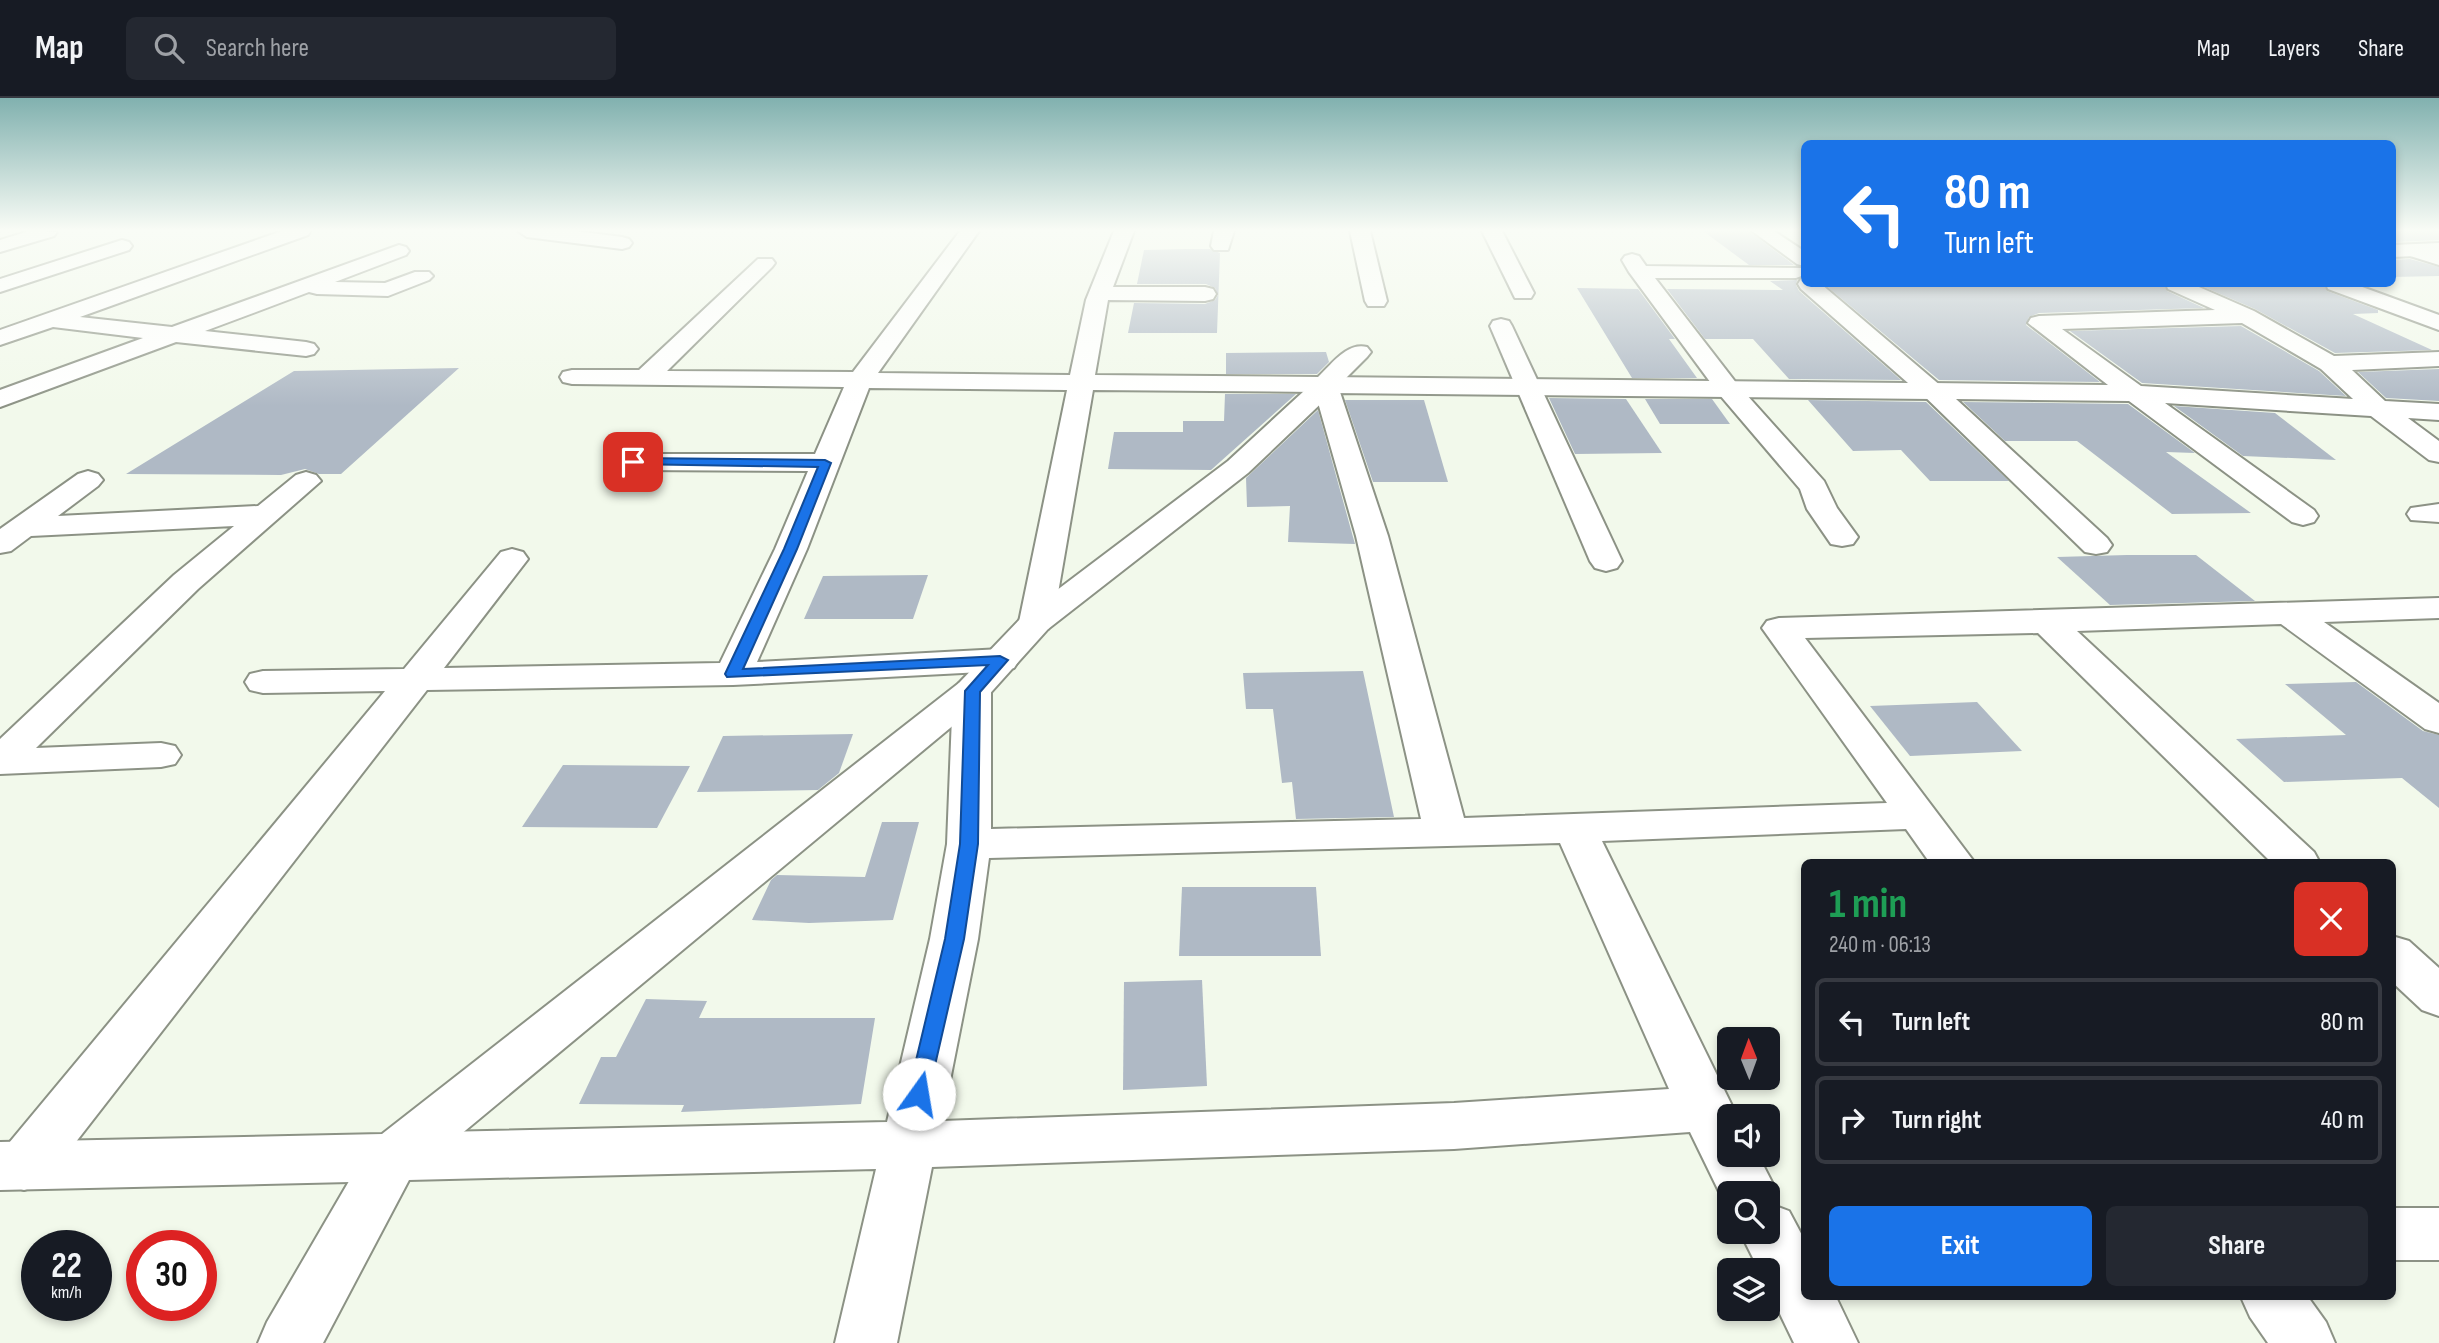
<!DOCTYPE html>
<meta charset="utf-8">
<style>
:root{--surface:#171b24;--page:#242831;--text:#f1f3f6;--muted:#9ea1a6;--line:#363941;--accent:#1a73e8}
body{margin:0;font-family:"Sofia Sans Condensed",sans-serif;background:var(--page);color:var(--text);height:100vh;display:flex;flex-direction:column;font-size:26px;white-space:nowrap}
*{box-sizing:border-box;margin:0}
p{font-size:23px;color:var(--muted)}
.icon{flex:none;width:38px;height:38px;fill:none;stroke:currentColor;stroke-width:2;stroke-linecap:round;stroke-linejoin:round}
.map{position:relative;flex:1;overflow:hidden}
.details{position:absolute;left:1801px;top:761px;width:595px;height:441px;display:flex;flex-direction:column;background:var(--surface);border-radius:10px;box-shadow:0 4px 10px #0003}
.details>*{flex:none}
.guide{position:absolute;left:1801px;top:42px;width:595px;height:147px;border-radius:10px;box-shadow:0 4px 10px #0003;background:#1a73e8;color:#fff;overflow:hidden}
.needle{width:46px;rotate:359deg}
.tools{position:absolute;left:1717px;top:929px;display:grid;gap:14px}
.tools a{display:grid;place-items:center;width:63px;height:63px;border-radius:10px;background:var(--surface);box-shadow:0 4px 10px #0003;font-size:35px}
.speed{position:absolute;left:21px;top:1132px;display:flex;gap:14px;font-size:35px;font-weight:700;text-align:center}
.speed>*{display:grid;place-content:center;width:91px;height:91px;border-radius:50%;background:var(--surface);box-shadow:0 4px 10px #0003;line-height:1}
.speed small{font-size:18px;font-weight:400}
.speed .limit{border:10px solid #d22;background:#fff;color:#111}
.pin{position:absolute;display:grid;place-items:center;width:60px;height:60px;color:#fff;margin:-30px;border-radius:14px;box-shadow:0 4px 10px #0006}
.me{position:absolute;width:77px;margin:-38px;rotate:13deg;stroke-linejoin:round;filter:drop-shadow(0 0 5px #0008)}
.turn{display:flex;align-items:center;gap:24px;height:147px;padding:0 28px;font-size:32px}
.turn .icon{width:91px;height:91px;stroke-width:2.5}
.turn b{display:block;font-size:49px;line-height:60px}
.round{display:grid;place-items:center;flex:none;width:74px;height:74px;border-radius:10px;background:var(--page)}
.headline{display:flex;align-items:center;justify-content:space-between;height:119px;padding:0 28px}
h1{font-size:42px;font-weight:700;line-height:52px;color:#1e9e55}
.cta{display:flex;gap:14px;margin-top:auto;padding:14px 28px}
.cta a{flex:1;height:80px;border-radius:10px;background:var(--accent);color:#fff;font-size:28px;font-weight:700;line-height:80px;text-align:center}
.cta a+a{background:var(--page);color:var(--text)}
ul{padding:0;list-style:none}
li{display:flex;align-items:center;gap:21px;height:88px;margin:0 14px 10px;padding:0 14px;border:4px solid var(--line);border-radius:10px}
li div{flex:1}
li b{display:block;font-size:26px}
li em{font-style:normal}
header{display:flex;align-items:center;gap:42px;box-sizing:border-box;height:98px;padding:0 35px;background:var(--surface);border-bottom:2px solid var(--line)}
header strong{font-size:33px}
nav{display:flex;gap:38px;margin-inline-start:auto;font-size:24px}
.search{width:490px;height:63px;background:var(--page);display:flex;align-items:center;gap:18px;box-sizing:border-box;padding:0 24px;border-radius:10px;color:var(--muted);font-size:26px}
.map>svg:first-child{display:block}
.building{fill:#afb9c5}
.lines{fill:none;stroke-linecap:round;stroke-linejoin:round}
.street-casing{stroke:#8c9285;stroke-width:4}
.secondary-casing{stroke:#8c9285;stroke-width:4}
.street{fill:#fff;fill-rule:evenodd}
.secondary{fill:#fff;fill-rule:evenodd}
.route{fill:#1a73e8;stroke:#114b97;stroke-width:2}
</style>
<header>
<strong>Map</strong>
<div class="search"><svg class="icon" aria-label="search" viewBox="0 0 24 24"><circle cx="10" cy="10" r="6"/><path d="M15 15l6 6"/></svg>Search here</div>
<nav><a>Map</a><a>Layers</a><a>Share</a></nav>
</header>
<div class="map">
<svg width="2439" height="1245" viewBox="0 0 2439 1245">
<rect width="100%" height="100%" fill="#f2f9eb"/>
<g class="building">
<path d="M1703,133H1749L1794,167H1749Z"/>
<path d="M2392,133H2439V142L2392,144Z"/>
<path d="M1186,151H1210L1220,155L1217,235H1128L1134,205L1205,206L1215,202L1218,197L1215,190L1206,186H1137L1144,152Z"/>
<path d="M2410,161L2439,169V178L2392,179V162Z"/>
<path d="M1797,182L1796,187L1799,193L1901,282L1789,281L1753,241H1705L1667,191L1783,192L1770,183Z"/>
<path d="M1824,186H2164L2167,193L2204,210L2039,215L2029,219L2026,227L2100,284L1939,282Z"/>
<path d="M2197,186H2324L2327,193L2378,212V215L2353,216L2432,252L2335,255L2255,211Z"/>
<path d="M1577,190L1638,191L1675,241H1669L1697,280H1632Z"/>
<path d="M2241,228L2319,273L2346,298L2142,285L2070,233Z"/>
<path d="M1326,254L1329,264L1317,276H1226V255Z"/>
<path d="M459,270L341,376H319L305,371L281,377L126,376L294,273Z"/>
<path d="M2439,271V303L2386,300L2358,274Z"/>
<path d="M1225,296H1296L1211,372L1108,371L1114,334H1183V323H1224Z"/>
<path d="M1549,300L1626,301L1662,355L1575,356Z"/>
<path d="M1645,301H1712L1730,326H1660Z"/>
<path d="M1345,302H1424L1448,384H1373Z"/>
<path d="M1808,302L1926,304L2009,383H1930L1901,352L1853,353Z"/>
<path d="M1963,304L2128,306L2195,355L2166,354L2251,415L2172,416L2077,343H2005Z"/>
<path d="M2174,308L2275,315L2336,362L2243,358Z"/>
<path d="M1318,312L1353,439L1355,446L1288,444L1290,408L1247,409L1246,380Z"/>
<path d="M2127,457H2196L2255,503L2110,507L2057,459Z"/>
<path d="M928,477L913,521H804L823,478Z"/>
<path d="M1363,573L1394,719L1296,721L1292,684L1282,685L1273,611H1246L1243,575Z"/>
<path d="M2356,584L2423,633L2439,637V710L2402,680L2284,684L2236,641L2346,637L2285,586Z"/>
<path d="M1977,604L2022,653L1910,658L1870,608Z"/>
<path d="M853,636L839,675L818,692L697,694L723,638Z"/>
<path d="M563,667L690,668L657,730L522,729Z"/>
<path d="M882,724H919L893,822L809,825L752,822L771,782L777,777L865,779Z"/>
<path d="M1182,789H1316L1321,858H1179Z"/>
<path d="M1202,882L1207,988L1123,992L1124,884Z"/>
<path d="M646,901L707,903L699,920H875L861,1006L681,1014L684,1007L579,1006L601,959H616Z"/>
</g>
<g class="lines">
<defs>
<g id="street">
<path d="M29,133L57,134L54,138L0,154V142Z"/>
<path d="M282,133H310L308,137L80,219L172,229L399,147L406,149L409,153L406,157L335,184L385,185L415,174H429L433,178L429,182L388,198L317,196L309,194L205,233L306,244L314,246L318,251L314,256L306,258L176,244L0,309V292L143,240L53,229L0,247V232Z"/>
<path d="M518,133H575L622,139L629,141L632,145L629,149L622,151L527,139Z"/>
<path d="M960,133H979L878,275L1070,277L1086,202L1114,133H1134L1113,189H1205L1213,191L1216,196L1213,201L1205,203L1108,202L1095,277L1318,279C1332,266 1347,244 1367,249L1371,254L1367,259L1338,288L1388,438L1464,720L1887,705L1762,530L1767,523L1779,520L2439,500V520L2324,524L2439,605V635L2425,631L2281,526L2077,533L2314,754L2320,765H2272L2038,535L1805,540L1975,765H1930L1906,731L1602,743L1737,1018H1729V1057H1758L1778,1096L1773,1107L1789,1113L1804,1141V1199H1836L1858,1245H1794L1768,1191V1172H1759L1740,1134H1768V1096H1729V1114L1690,1034L1454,1051L932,1069L897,1245H835L876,1071L409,1082L323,1245H258L267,1224L373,1042L393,1035L887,1024L930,841L947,746L953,593L959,585L972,582L985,585L991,593V731L1421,721L1356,438L1315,294L1093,292L1053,524L1048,531L1036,534L1024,531L1019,524L1067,292L869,290L807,451L757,564L1001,551L1014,554L1019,562L1014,570L1001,573L733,587L427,592L44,1085L24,1092L4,1085C0,1073 0,1063 4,1051L385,593L263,595L250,592L245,584L250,576L263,573L404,571L501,454L512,451L523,454L528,461L444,570L720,565L775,451L808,373L633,372L623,370L619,364L623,358L633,356H815L844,289L572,286L563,284L560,279L563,274L572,272H639L758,161H772L775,165L772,169L667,273L853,274ZM1560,745L1669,991L1454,1005L942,1023L978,841L989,760Z"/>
<path d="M1214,133H1234L1228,152H1214L1211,148Z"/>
<path d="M1350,133H1370L1387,203L1384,208H1368L1365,203Z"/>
<path d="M1482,133H1502L1534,195L1531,200H1515Z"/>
<path d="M1752,133H1774L1804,153V168L1797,166Z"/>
<path d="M122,142L129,144L132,148L129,152L0,194V181Z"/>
<path d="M2414,147L2439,154V167L2407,157L2404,153L2407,149Z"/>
<path d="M1632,156L1639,158L1646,168L1803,170L1804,177L1796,180H1655L1737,286L1824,383L1837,410L1858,439L1853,446L1842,448L1831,446L1807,411L1800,391L1719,296L1629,174L1622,162L1625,158Z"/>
<path d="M2166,186H2192L2254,213L2334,258L2439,254V268L2352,272L2385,303L2439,306V322L2408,320L2439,343V364L2429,362L2371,318L2165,305L2314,412L2318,418L2314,424L2303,427L2292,424L2129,303L1956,301L2107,440L2112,447L2107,454L2096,456L2085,454L1919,293L1923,288L1932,285L2108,287L2028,225L2031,220L2039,218L2215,212L2168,191ZM2242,225L2321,271L2353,301L2141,288L2062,231Z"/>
<path d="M1501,221L1509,223L1512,228L1622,463L1617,470L1606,473L1595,470L1590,463L1490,228L1493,223Z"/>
<path d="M88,373L98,376L103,382L98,388L58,418L258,408L296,377L306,374L316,377L321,383L198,491L36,650L161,645L175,648L181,657L175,666L161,669L0,676V641L174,477L234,428L31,438L11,453L0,455V431L78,376Z"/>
<path d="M2439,406V424L2411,422L2407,416L2411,410Z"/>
<path d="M2392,838L2409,843L2439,870V918L2422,912L2392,884Z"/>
<rect x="2392" y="1110" width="47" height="52"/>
<path d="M2241,1199H2308L2326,1224L2335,1245H2268L2250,1219Z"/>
</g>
<g id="secondary">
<path d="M2439,145V157L2392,159V147Z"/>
<path d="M1801,181H1804V186H1821L1941,288L1945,293L1941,298L1932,301L1332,295L1248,375L1048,531L985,601L413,1076L393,1083L0,1092V1044L382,1036L959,585L1024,517L1228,363L1316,282L1325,279L1908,285L1801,191L1798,186Z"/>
<path d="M2326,186H2354L2439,217V232L2328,191Z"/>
</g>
</defs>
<use href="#street" class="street-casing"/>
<use href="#secondary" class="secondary-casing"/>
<use href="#street" class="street"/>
<use href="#secondary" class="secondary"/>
</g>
<linearGradient id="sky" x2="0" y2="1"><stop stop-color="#81b1af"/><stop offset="0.43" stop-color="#f9fcf6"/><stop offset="1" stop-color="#f9fcf6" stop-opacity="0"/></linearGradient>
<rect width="2439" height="308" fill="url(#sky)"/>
<path class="route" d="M633,360L825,362L831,365L797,451L743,571L1000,558L1008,562L980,594L978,746L964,841L927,1002L919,1005L911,1002L908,996L945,841L960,746L965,593L988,567L727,579L725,576L784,451L818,369L629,366L627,364Z"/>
</svg>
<div class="tools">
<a><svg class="needle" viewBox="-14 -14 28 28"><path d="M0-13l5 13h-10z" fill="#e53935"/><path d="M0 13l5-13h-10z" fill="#9ea1a6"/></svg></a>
<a><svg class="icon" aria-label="sound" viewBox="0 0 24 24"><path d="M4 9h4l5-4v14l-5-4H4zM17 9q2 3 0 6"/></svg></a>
<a><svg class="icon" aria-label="search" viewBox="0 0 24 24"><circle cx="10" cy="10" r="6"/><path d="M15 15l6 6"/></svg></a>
<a><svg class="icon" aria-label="layers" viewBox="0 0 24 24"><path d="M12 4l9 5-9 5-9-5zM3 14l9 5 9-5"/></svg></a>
</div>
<div class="speed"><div>22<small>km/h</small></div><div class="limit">30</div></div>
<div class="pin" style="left:633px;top:364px;background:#d93025"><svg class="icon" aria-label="arrive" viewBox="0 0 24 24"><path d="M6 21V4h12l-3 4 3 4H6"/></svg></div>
<svg class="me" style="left:919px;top:996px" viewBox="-20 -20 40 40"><circle r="19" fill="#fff"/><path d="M0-13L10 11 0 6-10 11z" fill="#1a73e8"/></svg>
<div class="guide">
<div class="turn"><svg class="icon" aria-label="left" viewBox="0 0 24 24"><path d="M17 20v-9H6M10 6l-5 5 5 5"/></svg><div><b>80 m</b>Turn left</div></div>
</div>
<section class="details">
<div class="headline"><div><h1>1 min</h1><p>240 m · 06:13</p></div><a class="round" style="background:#d93025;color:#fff"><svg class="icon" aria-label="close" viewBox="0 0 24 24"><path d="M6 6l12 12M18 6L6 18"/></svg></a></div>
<ul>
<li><svg class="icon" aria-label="left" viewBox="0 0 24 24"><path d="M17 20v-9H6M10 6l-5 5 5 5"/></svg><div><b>Turn left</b></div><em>80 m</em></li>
<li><svg class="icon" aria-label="right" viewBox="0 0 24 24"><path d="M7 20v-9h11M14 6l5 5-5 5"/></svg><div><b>Turn right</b></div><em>40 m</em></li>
</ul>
<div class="cta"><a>Exit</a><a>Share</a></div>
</section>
</div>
